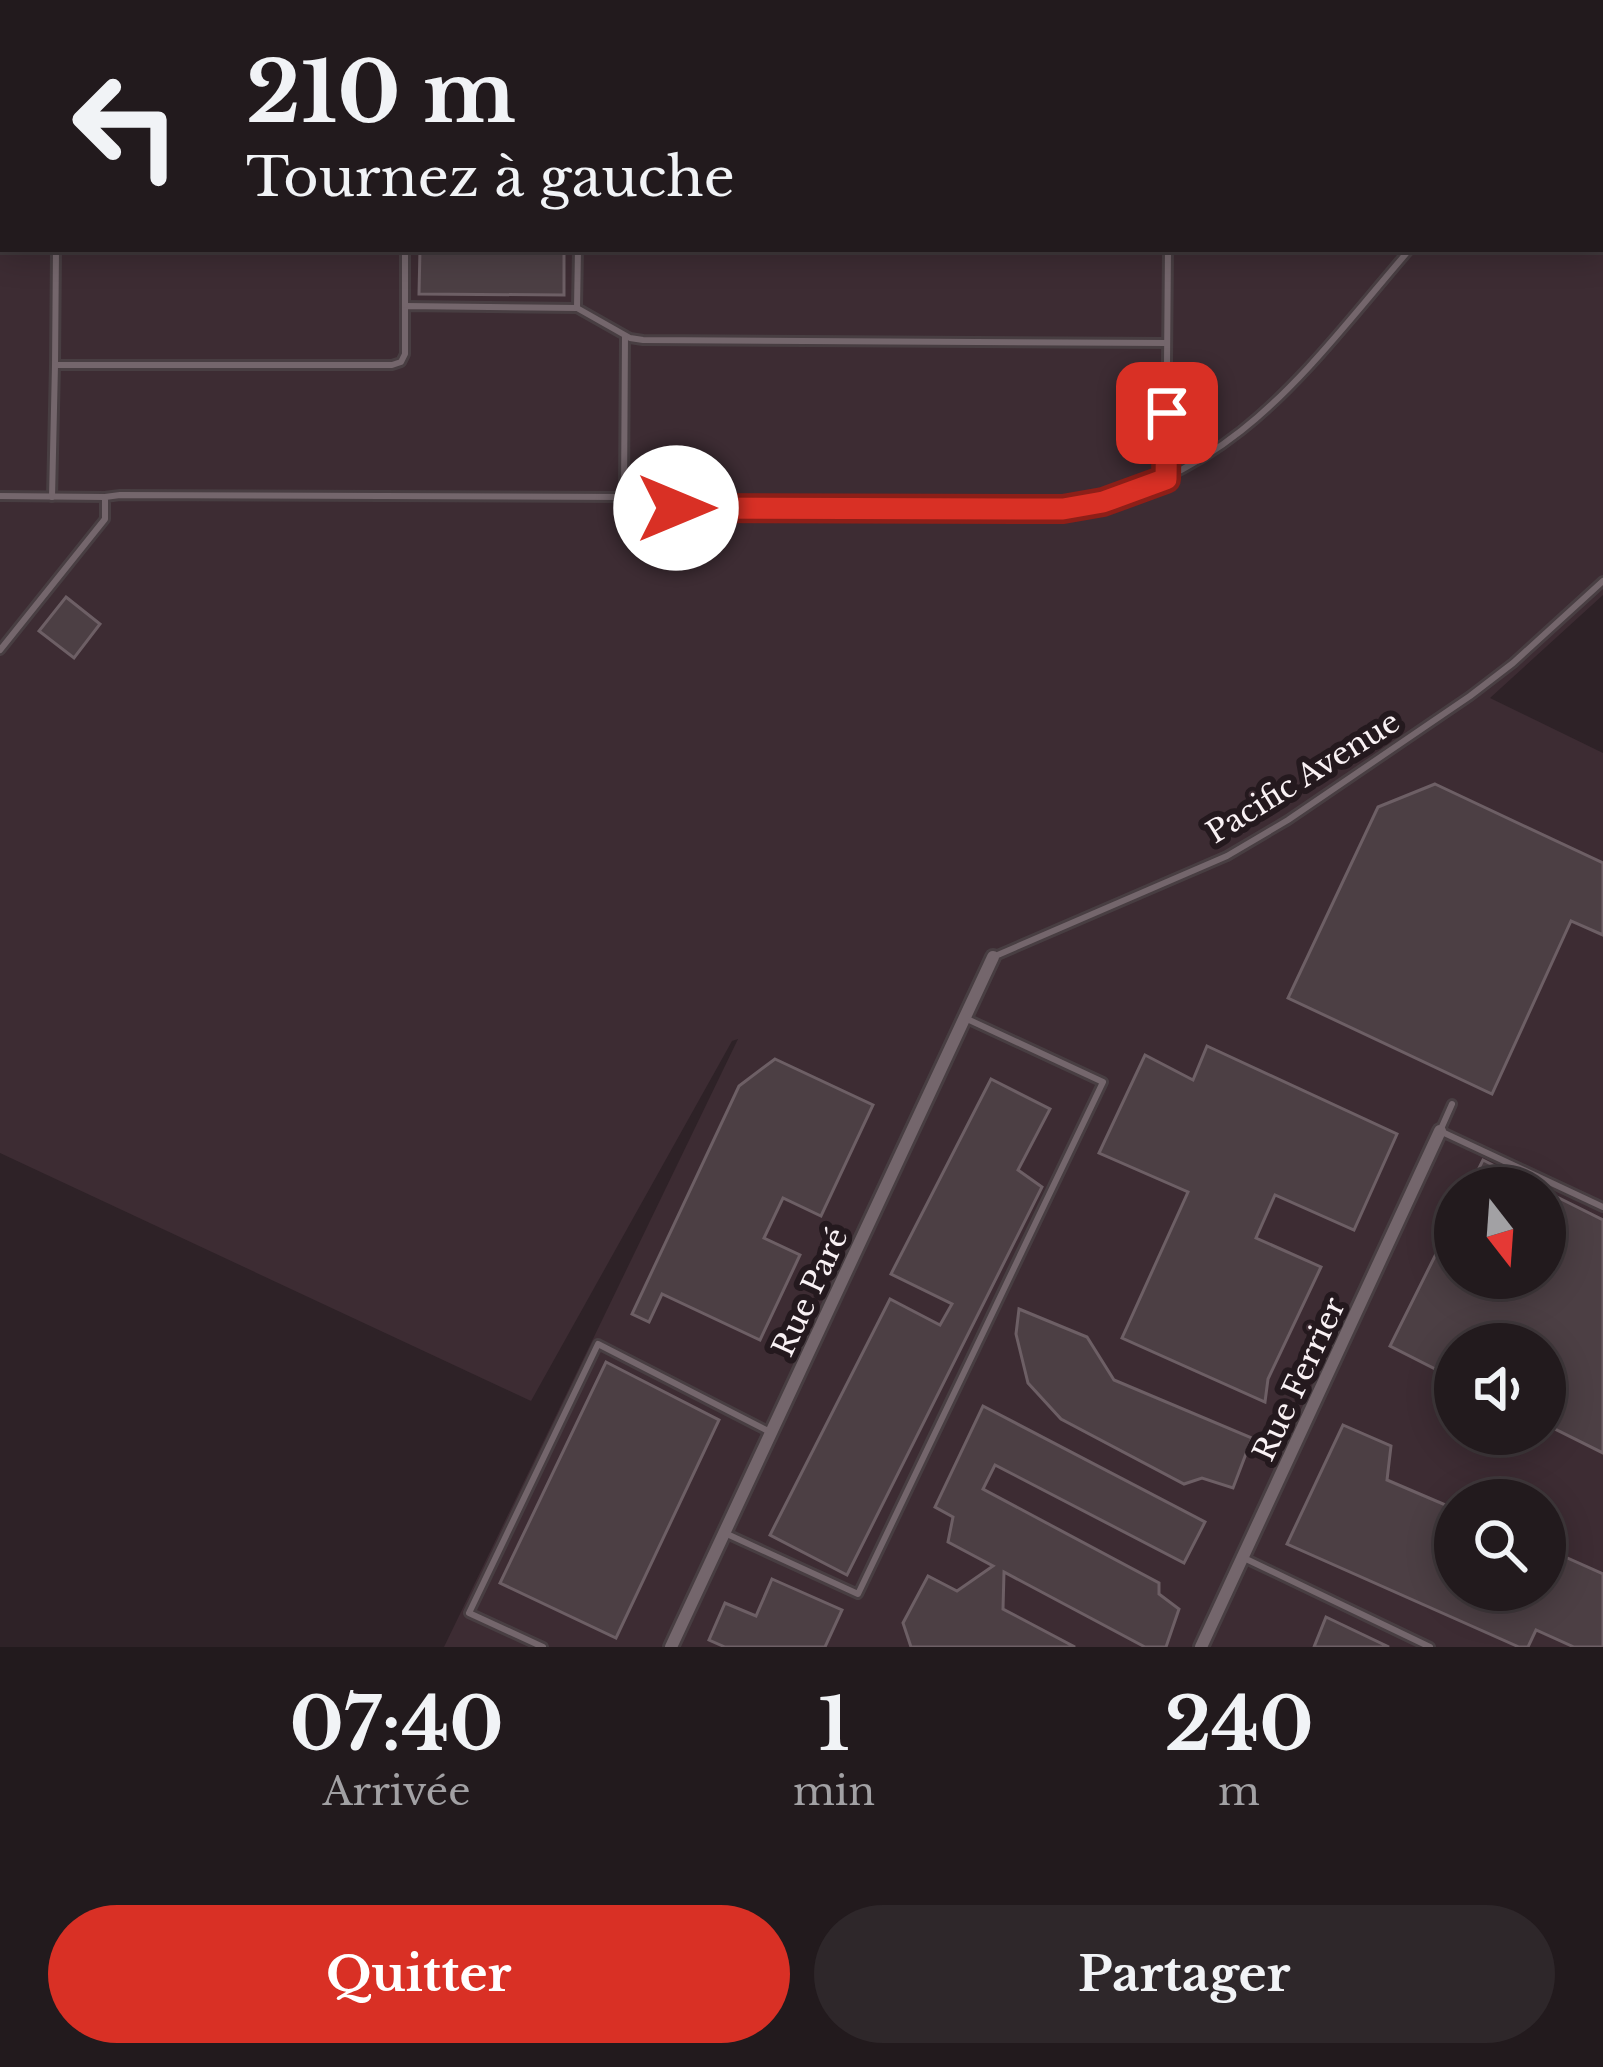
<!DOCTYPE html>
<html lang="fr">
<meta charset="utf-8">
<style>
:root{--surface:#221a1d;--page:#2e272a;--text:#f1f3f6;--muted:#a2a1a4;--line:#3f383b;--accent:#d93025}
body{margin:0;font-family:"Libre Baskerville",serif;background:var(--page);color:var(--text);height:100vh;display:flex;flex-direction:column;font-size:45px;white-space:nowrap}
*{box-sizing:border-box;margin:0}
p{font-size:39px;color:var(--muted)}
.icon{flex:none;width:66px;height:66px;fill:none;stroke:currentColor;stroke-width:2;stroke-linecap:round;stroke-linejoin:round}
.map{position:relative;height:1647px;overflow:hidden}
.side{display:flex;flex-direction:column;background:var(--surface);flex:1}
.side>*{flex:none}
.hud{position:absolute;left:0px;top:0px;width:1605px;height:252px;box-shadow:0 6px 30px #0003,0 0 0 3px var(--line);background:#221a1d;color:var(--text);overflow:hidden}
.needle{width:78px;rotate:163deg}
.fabs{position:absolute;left:1434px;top:1167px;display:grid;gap:24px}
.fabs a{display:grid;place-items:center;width:132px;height:132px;border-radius:50%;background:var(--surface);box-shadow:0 6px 30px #0003,0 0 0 3px var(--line);font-size:60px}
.pin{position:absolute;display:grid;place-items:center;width:102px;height:102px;color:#fff;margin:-51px;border-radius:24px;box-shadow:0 6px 18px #0006}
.me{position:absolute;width:132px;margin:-66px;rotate:90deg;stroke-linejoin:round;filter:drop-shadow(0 0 9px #0008)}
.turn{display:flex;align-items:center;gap:42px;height:252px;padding:0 48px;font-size:54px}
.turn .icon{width:156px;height:156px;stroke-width:2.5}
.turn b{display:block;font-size:84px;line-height:102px}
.eta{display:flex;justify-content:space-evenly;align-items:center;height:204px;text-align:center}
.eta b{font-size:72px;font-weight:800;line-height:84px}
.button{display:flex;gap:24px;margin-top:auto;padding:24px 48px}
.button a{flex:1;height:138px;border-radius:72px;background:var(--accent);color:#fff;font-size:48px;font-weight:800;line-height:138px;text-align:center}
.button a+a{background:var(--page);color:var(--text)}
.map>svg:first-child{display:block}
.built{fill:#3d2c33;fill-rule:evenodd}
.forest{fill:#753a56}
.building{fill:#4c3f44;stroke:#6d5f65;stroke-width:3}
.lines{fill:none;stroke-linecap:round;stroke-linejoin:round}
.service-casing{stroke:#483e42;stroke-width:12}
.minor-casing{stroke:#483e42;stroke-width:18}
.service{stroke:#74666c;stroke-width:6}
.minor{stroke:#74666c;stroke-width:12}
.route-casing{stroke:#8d1f18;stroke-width:30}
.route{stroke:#d93025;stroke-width:21}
.labels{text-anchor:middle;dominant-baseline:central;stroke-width:12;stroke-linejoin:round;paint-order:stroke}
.street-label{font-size:30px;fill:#f9f1f4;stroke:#24191e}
</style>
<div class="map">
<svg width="1603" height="1647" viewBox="0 0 1603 1647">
<rect width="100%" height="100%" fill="#2e2227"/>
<path class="built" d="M1273,0H1603V595L1490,698L1603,753V1647H444L738,1039L732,1041L531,1401L0,1153V64L3,249H1602V3H1272ZM1455,1188H1545V1278H1455ZM1455,1344H1545V1434H1455ZM1455,1500H1545V1590H1455Z"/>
<path class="forest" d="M0,0H884L896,3H3V56Z"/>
<g class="building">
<path d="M420,249H564V295L419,294Z"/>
<path d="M66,597L100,624L74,658L39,631Z"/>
<path d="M1435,784L1603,863V935L1571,921L1492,1094L1288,998L1378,807Z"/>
<path d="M1207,1046L1397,1134L1354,1230L1275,1195L1256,1238L1321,1267L1268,1379L1265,1402L1122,1338L1188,1192L1099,1153L1145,1055L1193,1080Z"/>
<path d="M775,1059L873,1105L821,1216L783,1198L764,1238L800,1255L760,1340L662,1294L649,1322L632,1314L739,1086Z"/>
<path d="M991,1079L1050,1109L1018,1170L1042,1187L847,1575L770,1535L890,1299L940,1325L952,1304L891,1274Z"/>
<path d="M1483,1160L1538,1188H1469Z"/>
<path d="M1545,1191L1603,1220V1453L1545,1424V1344H1455V1379L1390,1346L1455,1216V1278H1545Z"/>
<path d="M1019,1309L1087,1337L1114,1380L1252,1438L1233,1488L1202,1478L1184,1484L1061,1419L1028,1383L1016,1334Z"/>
<path d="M606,1362L719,1420L616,1638L500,1583Z"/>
<path d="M983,1406L1205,1522L1184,1563L995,1465L983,1489L1159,1583V1594L1179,1609L1166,1647H1145L1004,1572L1003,1609L1075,1647H911L903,1623L928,1576L957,1591L993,1566L948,1542L953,1517L935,1507Z"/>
<path d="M1343,1425L1391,1446L1387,1480L1455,1509V1590H1545V1548L1603,1574V1647H1574L1536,1630L1528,1647H1519L1287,1544Z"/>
<path d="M772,1579L842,1610L825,1647H725L709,1640L725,1603L756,1616Z"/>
<path d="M1326,1617L1389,1647H1314Z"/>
</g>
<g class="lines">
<defs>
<g id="service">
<path d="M1315,3L1316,0"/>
<path d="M1328,3V0"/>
<path d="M0,223H3"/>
<path d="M56,249L55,365H392L401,362L405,354V306L577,308L630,338L643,340L1167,343"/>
<path d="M405,305V249"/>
<path d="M577,308L578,249"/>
<path d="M1166,479L1168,249"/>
<path d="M0,496L105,497"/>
<path d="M52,497L55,365"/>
<path d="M624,497L625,336"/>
<path d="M0,650L105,519V497L120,495L624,497L676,508H707L1063,509C1234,480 1304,372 1410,249"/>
<path d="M993,957L1227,856L1288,820L1470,696L1513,663L1603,581"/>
<path d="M1452,1104L1440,1131L1603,1207"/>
<path d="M727,1534L858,1594L1103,1082L965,1018"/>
<path d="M1244,1558L1430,1647"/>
<path d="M543,1647L469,1613L598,1344L770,1432"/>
</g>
<g id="minor">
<path d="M671,1647L993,957"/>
<path d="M1201,1647L1440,1131"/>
</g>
</defs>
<use href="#service" class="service-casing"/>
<use href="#minor" class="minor-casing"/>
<use href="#service" class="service"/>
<use href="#minor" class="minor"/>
</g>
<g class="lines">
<defs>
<path id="route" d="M676,508L1063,509L1103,502L1166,479L1167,413"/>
</defs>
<use href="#route" class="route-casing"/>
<use href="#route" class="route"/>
</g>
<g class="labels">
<g class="street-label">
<text transform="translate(1303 777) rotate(-32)">Pacific Avenue</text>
<text transform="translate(810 1292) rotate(-65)">Rue Paré</text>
<text transform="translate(1299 1379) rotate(-65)">Rue Ferrier</text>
</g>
</g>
</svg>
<div class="fabs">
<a><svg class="needle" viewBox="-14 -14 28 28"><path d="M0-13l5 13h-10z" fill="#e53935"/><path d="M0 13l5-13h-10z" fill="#a2a1a4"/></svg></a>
<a><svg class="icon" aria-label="sound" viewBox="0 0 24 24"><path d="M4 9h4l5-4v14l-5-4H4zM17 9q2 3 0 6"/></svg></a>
<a><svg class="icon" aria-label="search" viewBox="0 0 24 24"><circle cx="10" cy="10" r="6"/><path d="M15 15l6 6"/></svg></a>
</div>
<div class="pin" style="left:1167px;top:413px;background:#d93025"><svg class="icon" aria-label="arrive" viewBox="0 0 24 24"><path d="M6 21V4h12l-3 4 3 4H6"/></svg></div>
<svg class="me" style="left:676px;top:508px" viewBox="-20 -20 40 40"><circle r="19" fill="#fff"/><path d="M0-13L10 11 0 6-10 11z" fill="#d93025"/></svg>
<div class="hud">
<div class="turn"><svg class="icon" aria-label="left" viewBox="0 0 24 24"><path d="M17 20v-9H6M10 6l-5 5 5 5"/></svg><div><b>210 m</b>Tournez à gauche</div></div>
</div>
</div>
<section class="side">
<div class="eta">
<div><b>07:40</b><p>Arrivée</p></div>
<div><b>1</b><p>min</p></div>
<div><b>240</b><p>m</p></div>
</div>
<div class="button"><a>Quitter</a><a>Partager</a></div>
</section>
